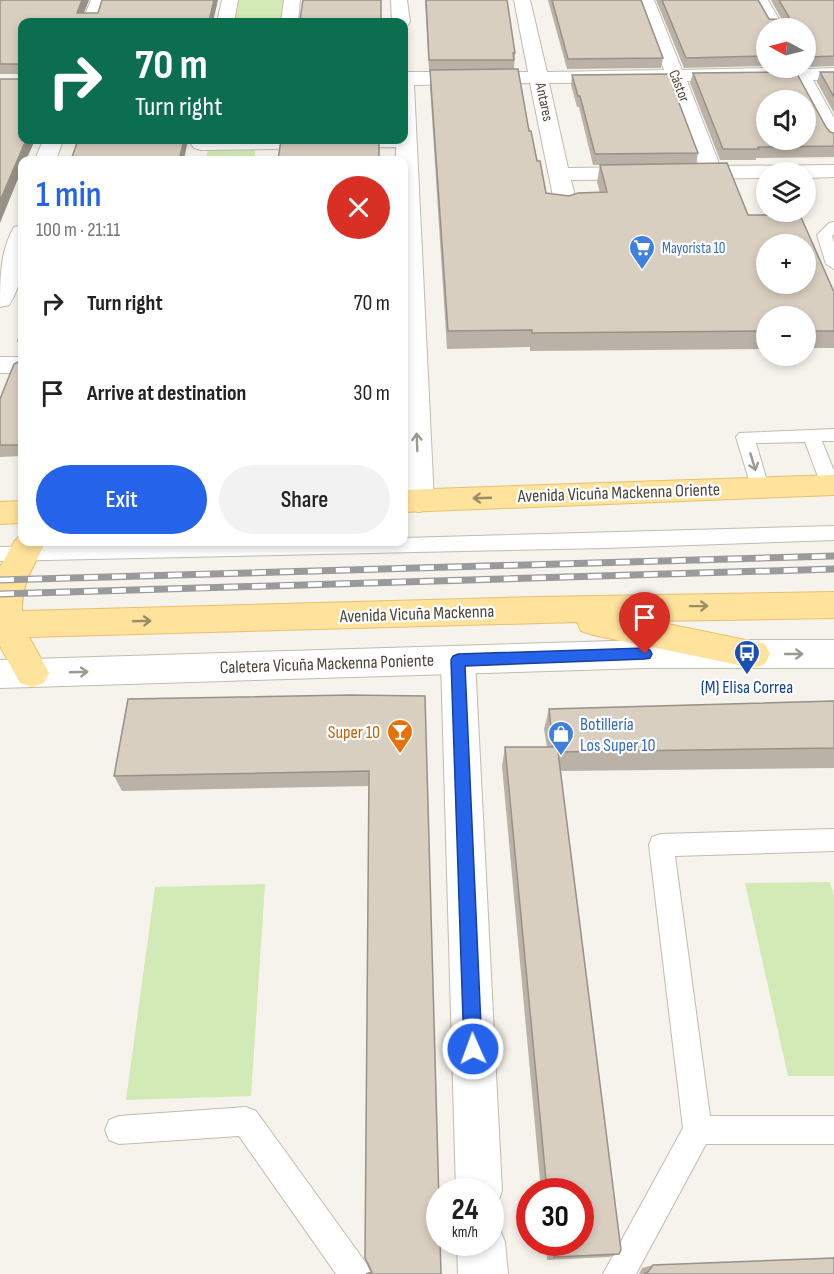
<!DOCTYPE html>
<meta charset="utf-8">
<style>
:root{--surface:#fff;--page:#f2f2f2;--text:#222;--muted:#767676;--accent:#2563eb}
body{margin:0;font-family:"Sofia Sans Condensed",sans-serif;background:var(--page);color:var(--text);height:100vh;display:flex;flex-direction:column;font-size:22px;white-space:nowrap}
*{box-sizing:border-box;margin:0}
p{font-size:20px;color:var(--muted)}
.icon{flex:none;width:33px;height:33px;fill:none;stroke:currentColor;stroke-width:2;stroke-linecap:round;stroke-linejoin:round}
.map{position:relative;flex:1;overflow:hidden}
.details{position:absolute;left:18px;top:156px;width:390px;height:390px;display:flex;flex-direction:column;background:var(--surface);border-radius:12px;box-shadow:0 3px 9px #0003}
.details>*{flex:none}
.top-card{position:absolute;left:18px;top:18px;width:390px;height:126px;border-radius:12px;box-shadow:0 3px 9px #0003;background:#0b6e4f;color:#fff;overflow:hidden}
.needle{width:39px;rotate:277deg}
.fabs{position:absolute;left:756px;top:18px;display:grid;gap:12px}
.fabs a{display:grid;place-items:center;width:60px;height:60px;border-radius:50%;background:var(--surface);box-shadow:0 3px 9px #0003;font-size:30px}
.speed{position:absolute;left:426px;top:1178px;display:flex;gap:12px;font-size:30px;font-weight:700;text-align:center}
.speed>*{display:grid;place-content:center;width:78px;height:78px;border-radius:50%;background:var(--surface);box-shadow:0 3px 9px #0003;line-height:1}
.speed small{font-size:15px;font-weight:400}
.speed .limit{border:9px solid #d22;background:#fff;color:#111}
.pin{position:absolute;display:grid;place-items:center;width:51px;height:51px;color:#fff;margin:-62px -26px;border-radius:50% 50% 50% 0;rotate:-45deg;box-shadow:0 0 6px #0007}
.pin .icon{rotate:45deg}
.me{position:absolute;width:66px;margin:-33px;rotate:358deg;stroke-linejoin:round;filter:drop-shadow(0 0 4px #0008)}
.turn{display:flex;align-items:center;gap:21px;height:126px;padding:0 18px;font-size:27px}
.turn .icon{width:78px;height:78px;stroke-width:2.5}
.turn b{display:block;font-size:42px;line-height:51px}
.round{display:grid;place-items:center;flex:none;width:63px;height:63px;border-radius:32px;background:var(--page)}
.headline{display:flex;align-items:center;justify-content:space-between;height:102px;padding:0 18px}
h1{font-size:36px;font-weight:600;line-height:45px;color:var(--accent)}
.action{display:flex;gap:12px;margin-top:auto;padding:12px 18px}
.action a{flex:1;height:69px;border-radius:36px;background:var(--accent);color:#fff;font-size:24px;font-weight:600;line-height:69px;text-align:center}
.action a+a{background:var(--page);color:var(--text)}
ul{padding:0;list-style:none}
li{display:flex;align-items:center;gap:18px;height:90px;padding:0 18px}
li div{flex:1}
li b{display:block;font-size:22px}
li em{font-style:normal}
.map>svg:first-child{display:block}
.green{fill:#d2eab5}
.lines{fill:none;stroke-linecap:round;stroke-linejoin:round}
.service-casing{stroke:#c2bbae;stroke-width:2}
.minor-casing{stroke:#c2bbae;stroke-width:2}
.tertiary-casing{stroke:#c2bbae;stroke-width:2}
.primary-casing{stroke:#e6c16a;stroke-width:2}
.service{fill:#fff;fill-rule:evenodd}
.minor{fill:#fff;fill-rule:evenodd}
.tertiary{fill:#fff;fill-rule:evenodd}
.primary{fill:#ffe39c;fill-rule:evenodd}
.rail-casing{stroke:#9a9a9a;stroke-width:7}
.rail{stroke:#fff;stroke-width:4.5;stroke-dasharray:14;stroke-linecap:butt}
.wall{fill:#bab2a6}
.shaded-wall{fill:#979187}
.building{fill:#d8cfc1;stroke:#979187;stroke-width:1.5;fill-rule:evenodd}
.oneway{stroke:#9c9892}
.oneway2{stroke:#9c8c66}
.route{fill:#2563eb;stroke:#184099;stroke-width:1.5}
.labels{text-anchor:middle;dominant-baseline:central;stroke-width:4.5;stroke-linejoin:round;paint-order:stroke}
.far-street-label{font-size:15px;fill:#4b4439;stroke:#fff}
.far-shop-label{font-size:15px;fill:#366cbe;stroke:#fff;text-anchor:start}
.street-label{font-size:18px;fill:#4b4439;stroke:#fff}
.transit-label{font-size:18px;fill:#164399;stroke:#fff}
.shop-label{font-size:18px;fill:#366cbe;stroke:#fff;text-anchor:start}
.food-label{font-size:18px;fill:#c56008;stroke:#fff;text-anchor:end}
</style>
<div class="map">
<svg width="834" height="1274" viewBox="0 0 834 1274">
<rect width="100%" height="100%" fill="#f6f3ec"/>
<g class="green">
<path d="M236,0H283L281,22H232Z"/>
<path d="M256,147L254,160H206L208,148Z"/>
<path d="M830,882L834,896V1076H788L745,883Z"/>
<path d="M265,884L251,1096L126,1100L155,887Z"/>
</g>
<g class="lines">
<defs>
<g id="service">
<path d="M834,222V234L832,236L834,243V269L826,264L817,235L829,223Z"/>
<path d="M834,429V441H822L834,471V490H823L805,442L756,443L769,488L767,493L760,495L753,493L736,437L739,433Z"/>
<path d="M834,526V540L606,548L0,561V547L238,542H404V538Z"/>
<path d="M834,829V851L675,856L710,1116H834V1144H706L636,1274H603L683,1128L649,845L652,837L661,834Z"/>
<path d="M246,1107L256,1111L366,1263L371,1274H336L239,1136L119,1144L109,1140L105,1130L109,1120L119,1116Z"/>
</g>
<g id="minor">
<path d="M91,0H107L99,22H82Z"/>
<path d="M222,0H238L234,22H217Z"/>
<path d="M284,0H300L298,22H281Z"/>
<path d="M391,0H407L410,22L407,26L404,27V22H392Z"/>
<path d="M514,0H530L547,72L664,70L638,0H654L682,70L806,67L807,69L834,68V80H813L834,118V142L827,140L824,136L794,80L687,81L720,166L834,165V177L806,178V172H766V178L571,180L575,196L572,201L564,203L556,201L553,196L530,83L414,85L434,501L429,509L419,512L409,509L404,501V160H396V147L201,150L194,148L191,144L194,140H404V72H528ZM668,82L699,166L568,168L549,83Z"/>
<path d="M752,0H768L784,28H768Z"/>
<path d="M43,140H63L56,160H35Z"/>
<path d="M22,225C25,250 24,283 9,305L0,307C0,280 0,251 14,227Z"/>
<rect x="0" y="357" width="22" height="16"/>
<path d="M458,646L470,650L475,660L502,1191L496,1208L490,1210V1191H456L441,660L446,650Z"/>
<path d="M490,1222L498,1225L505,1242L508,1274H458L457,1242H490Z"/>
</g>
<path id="tertiary" d="M645,640H834V668H645L0,688V660Z"/>
<g id="primary">
<path d="M834,475V495L404,512V490Z"/>
<path d="M22,501V523L0,524V502Z"/>
<path d="M22,533V542H46C34,565 21,584 22,611L536,597L834,592V618L653,621L765,644L770,654L765,664L753,668L593,635L581,631L577,622L29,637L49,673L44,683L32,687L20,683L0,646V567L14,542Z"/>
</g>
</defs>
<use href="#service" class="service-casing"/>
<use href="#minor" class="minor-casing"/>
<use href="#tertiary" class="tertiary-casing"/>
<use href="#primary" class="primary-casing"/>
<use href="#service" class="service"/>
<use href="#minor" class="minor"/>
<use href="#tertiary" class="tertiary"/>
<use href="#primary" class="primary"/>
<defs>
<g id="rail">
<path d="M0,580L834,556"/>
<path d="M0,594L834,569"/>
</g>
</defs>
<use href="#rail" class="rail-casing"/>
<use href="#rail" class="rail"/>
</g>
<g class="wall">
<path d="M0,0H89L84,13L213,21L381,22H22V140H35L26,160H22L20,74H0Z"/>
<path d="M425,0H507L515,53L514,69L546,193L569,196L600,193L597,182L600,165L651,164L593,165L579,107H577L571,85L572,75L698,153L696,164L748,215L834,292V348H806V316H766V349L530,351V347L447,349L430,87V70H461H429Z"/>
<path d="M548,0H641L663,58L661,68L567,69Z"/>
<path d="M656,0H758L769,19L782,20L771,0H834V66L808,67L806,65V28H766V66L684,68Z"/>
<path d="M820,72H834V113L817,82Z"/>
<path d="M693,73L826,127L830,132L834,133V157L756,158V160H720L690,83Z"/>
<path d="M22,329V456L0,457V399L20,361L21,349L18,341Z"/>
<path d="M425,696L372,1272L369,786L122,791L114,776Z"/>
<path d="M834,701V768L560,771L619,1254L609,1257L547,1260L546,1242H580V1191H541L502,766L505,747H547L544,729L549,709Z"/>
<path d="M653,1265L834,1274H639L642,1268Z"/>
</g>
<g class="shaded-wall">
<path d="M82,0H89L80,22L77,13Z"/>
<path d="M214,0H218L213,22L209,21Z"/>
<path d="M26,140H35L26,160H22V169L0,223V201Z"/>
<path d="M184,140H188L184,160H179Z"/>
</g>
<g class="building">
<path d="M0,0H82L77,13H98L102,0H214L209,21L300,20L303,0H381V22H22V140H26L0,201V79H20V64H0Z"/>
<path d="M426,0H507L515,53H513L514,60H429Z"/>
<path d="M552,0H641L663,58L568,59Z"/>
<path d="M662,0H758L769,19L788,20L789,17L779,0H834V56L812,57L809,55H806V28H766V56L686,58Z"/>
<path d="M518,69L529,131H531L537,161H540L546,193L569,196L578,193L607,192L600,165L727,163L748,215H800L834,292V331H806V316H766V331L532,333V330L448,331L430,70ZM766,244H806V284H766Z"/>
<path d="M796,72L826,127L830,132L834,133V146L758,147L759,149H723L693,73ZM766,100H806V140H766Z"/>
<path d="M820,72H834V97Z"/>
<path d="M668,74L698,153L595,154L580,96H578L572,75Z"/>
<path d="M78,140H184L179,160H71Z"/>
<path d="M281,140H379V160H278Z"/>
<path d="M22,329V445H0V399L14,364L20,361L22,341H18Z"/>
<path d="M350,695L425,696L441,1274H366L372,1272L365,1258L369,771L114,776L128,699Z"/>
<path d="M834,701V748L558,752L621,1250L619,1254L554,1257L552,1242H580V1191H547L505,747H553L549,709Z"/>
<path d="M834,1258V1274H644L648,1272L653,1265Z"/>
</g>
<defs><path id="oneway-shaft" d="M-6 0H5M1.5-3L5.5 0L1.5 3" fill="none" stroke-width="1.6" stroke-linecap="round" stroke-linejoin="round" transform="scale(1.5)"/></defs>
<g class="oneway">
<use href="#oneway-shaft" transform="translate(417 442) rotate(-92)"/>
<use href="#oneway-shaft" transform="translate(753 462) rotate(73)"/>
<use href="#oneway-shaft" transform="translate(794 654)"/>
<use href="#oneway-shaft" transform="translate(79 672) rotate(-2)"/>
</g>
<g class="oneway2">
<use href="#oneway-shaft" transform="translate(482 498) rotate(178)"/>
<use href="#oneway-shaft" transform="translate(699 606) rotate(-1)"/>
<use href="#oneway-shaft" transform="translate(142 621) rotate(-2)"/>
</g>
<path class="route" d="M645,648L650,650L652,654L650,658L645,659L465,666L482,1049L480,1056L473,1058L467,1056L464,1049L451,660L453,656L458,654Z"/>
<defs>
<symbol id="supermarket-pin" viewBox="-11 -11 22 30"><path d="M0 17L-7.5 6A9.5 9.5 0 1 1 7.5 6Z" fill="#3f7fe0" stroke="#fff"/><path d="M-6-5.5h2.5l.6 2H6L4.5 2H-2.5L-4.4-4H-6ZM-1.5 3.2a1.3 1.3 0 1 0 .1 0ZM3 3.2a1.3 1.3 0 1 0 .1 0Z" fill="#fff"/></symbol>
<symbol id="bus-pin" viewBox="-11 -11 22 30"><path d="M0 17L-7.5 6A9.5 9.5 0 1 1 7.5 6Z" fill="#1a4fb4" stroke="#fff"/><path d="M-5-6H5V4H4V6H2V4H-2V6H-4V4H-5ZM-3.5-4V0h7V-4ZM-3.5 1.2v1.5H-2V1.2ZM2 1.2v1.5H3.5V1.2Z" fill="#fff"/></symbol>
<symbol id="bar-pin" viewBox="-11 -11 22 30"><path d="M0 17L-7.5 6A9.5 9.5 0 1 1 7.5 6Z" fill="#e8710a" stroke="#fff"/><path d="M-6-5H6L.8 .8V4.5H3.5V6h-7V4.5H-.8V.8Z" fill="#fff"/></symbol>
<symbol id="shop-pin" viewBox="-11 -11 22 30"><path d="M0 17L-7.5 6A9.5 9.5 0 1 1 7.5 6Z" fill="#3f7fe0" stroke="#fff"/><path d="M-5-2.5h2.3a2.7 3.5 0 0 1 5.4 0H5L5.5 6h-11ZM-1.5-2.5h3a1.5 2.3 0 0 0-3 0Z" fill="#fff"/></symbol>
</defs>
<g fill-rule="evenodd">
<use href="#supermarket-pin" x="627" y="233" width="30" height="40"/>
<use href="#bus-pin" x="732" y="638" width="30" height="40"/>
<use href="#bar-pin" x="385" y="717" width="30" height="40"/>
<use href="#shop-pin" x="546" y="719" width="30" height="40"/>
</g>
<g class="labels">
<g class="far-street-label">
<text transform="translate(679 86) rotate(69)">Cástor</text>
<text transform="translate(544 102) rotate(78)">Antares</text>
</g>
<g class="far-shop-label">
<text x="662" y="248">Mayorista 10</text>
</g>
<g class="street-label">
<text transform="translate(619 493) rotate(-2)">Avenida Vicuña Mackenna Oriente</text>
<text transform="translate(417 614) rotate(-2)">Avenida Vicuña Mackenna</text>
<text transform="translate(327 664) rotate(-2)">Caletera Vicuña Mackenna Poniente</text>
</g>
<g class="transit-label">
<text x="747" y="687">(M) Elisa Correa</text>
</g>
<g class="shop-label">
<text x="580" y="724">Botillería<tspan x="580" dy="21">Los Super 10</tspan></text>
</g>
<g class="food-label">
<text x="380" y="732">Super 10</text>
</g>
</g>
</svg>
<div class="fabs">
<a><svg class="needle" viewBox="-14 -14 28 28"><path d="M0-13l5 13h-10z" fill="#e53935"/><path d="M0 13l5-13h-10z" fill="#767676"/></svg></a>
<a><svg class="icon" aria-label="sound" viewBox="0 0 24 24"><path d="M4 9h4l5-4v14l-5-4H4zM17 9q2 3 0 6"/></svg></a>
<a><svg class="icon" aria-label="layers" viewBox="0 0 24 24"><path d="M12 4l9 5-9 5-9-5zM3 14l9 5 9-5"/></svg></a>
<a>+</a>
<a>−</a>
</div>
<div class="speed"><div>24<small>km/h</small></div><div class="limit">30</div></div>
<div class="pin" style="left:645px;top:654px;background:#d93025"><svg class="icon" aria-label="arrive" viewBox="0 0 24 24"><path d="M6 21V4h12l-3 4 3 4H6"/></svg></div>
<svg class="me" style="left:473px;top:1049px" viewBox="-20 -20 40 40"><circle r="17" fill="#2563eb" stroke="#fff" stroke-width="3"/><path d="M0-11L8 9 0 5-8 9z" fill="#fff"/></svg>
<div class="top-card">
<div class="turn"><svg class="icon" aria-label="right" viewBox="0 0 24 24"><path d="M7 20v-9h11M14 6l5 5-5 5"/></svg><div><b>70 m</b>Turn right</div></div>
</div>
<section class="details">
<div class="headline"><div><h1>1 min</h1><p>100 m · 21:11</p></div><a class="round" style="background:#d93025;color:#fff"><svg class="icon" aria-label="close" viewBox="0 0 24 24"><path d="M6 6l12 12M18 6L6 18"/></svg></a></div>
<ul>
<li><svg class="icon" aria-label="right" viewBox="0 0 24 24"><path d="M7 20v-9h11M14 6l5 5-5 5"/></svg><div><b>Turn right</b></div><em>70 m</em></li>
<li><svg class="icon" aria-label="arrive" viewBox="0 0 24 24"><path d="M6 21V4h12l-3 4 3 4H6"/></svg><div><b>Arrive at destination</b></div><em>30 m</em></li>
</ul>
<div class="action"><a>Exit</a><a>Share</a></div>
</section>
</div>
